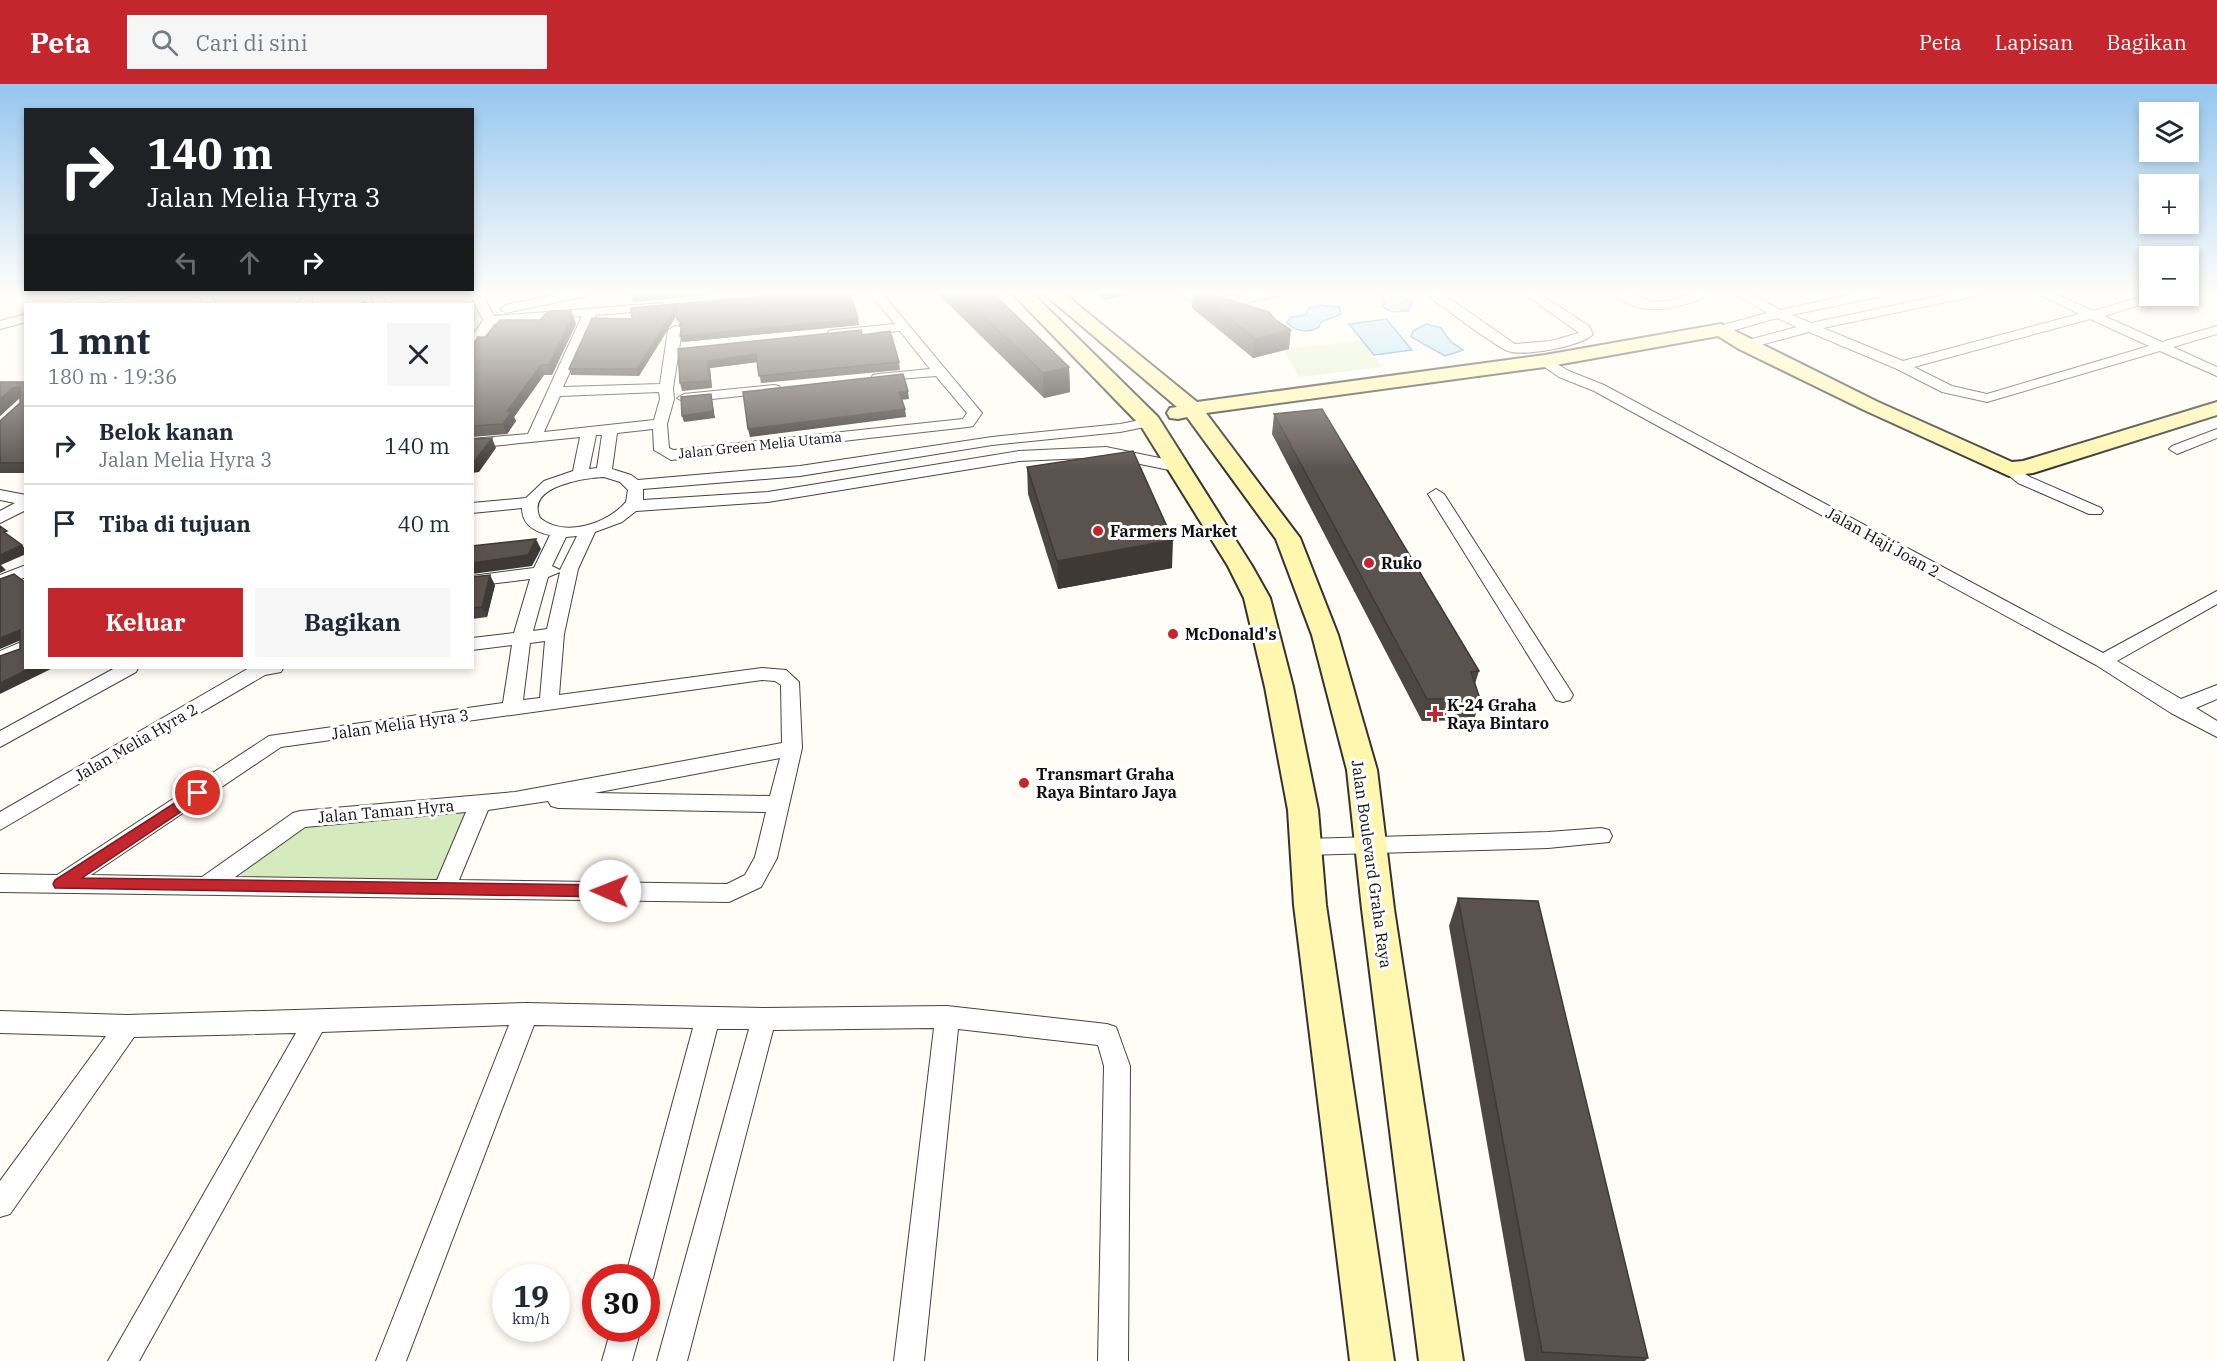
<!DOCTYPE html>
<html lang="id">
<meta charset="utf-8">
<style>
:root{--surface:#fff;--page:#f6f6f7;--text:#1f2937;--muted:#747a83;--line:#e0e1e3;--accent:#c4262e}
body{margin:0;font-family:"IBM Plex Serif",serif;background:var(--page);color:var(--text);height:100vh;display:flex;flex-direction:column;font-size:22px;white-space:nowrap}
*{box-sizing:border-box;margin:0}
p{font-size:20px;color:var(--muted)}
.icon{flex:none;width:33px;height:33px;fill:none;stroke:currentColor;stroke-width:2;stroke-linecap:round;stroke-linejoin:round}
.map{position:relative;flex:1;overflow:hidden}
.drawer{position:absolute;left:24px;top:219px;width:450px;height:366px;display:flex;flex-direction:column;background:var(--surface);border-radius:0px;box-shadow:0 3px 9px #0003}
.drawer>*{flex:none}
.hud{position:absolute;left:24px;top:24px;width:450px;height:183px;border-radius:0px;box-shadow:0 3px 9px #0003;background:#202124;color:#fff;overflow:hidden}
.fabs{position:absolute;left:2139px;top:18px;display:grid;gap:12px}
.fabs a{display:grid;place-items:center;width:60px;height:60px;border-radius:0px;background:var(--surface);box-shadow:0 3px 9px #0003;font-size:30px}
.speed{position:absolute;left:492px;top:1180px;display:flex;gap:12px;font-size:30px;font-weight:700;text-align:center}
.speed>*{display:grid;place-content:center;width:78px;height:78px;border-radius:50%;background:var(--surface);box-shadow:0 3px 9px #0003;line-height:1}
.speed small{font-size:15px;font-weight:400}
.speed .limit{border:9px solid #d22;background:#fff;color:#111}
.pin{position:absolute;display:grid;place-items:center;width:51px;height:51px;color:#fff;margin:-26px;border:3px solid #fff;border-radius:50%;box-shadow:0 2px 6px #0007}
.me{position:absolute;width:66px;margin:-33px;rotate:271deg;stroke-linejoin:round;filter:drop-shadow(0 0 4px #0008)}
.turn{display:flex;align-items:center;gap:21px;height:126px;padding:0 24px;font-size:27px}
.turn .icon{width:78px;height:78px;stroke-width:2.5}
.turn b{display:block;font-size:42px;line-height:51px}
.lanes{display:flex;align-items:center;height:57px;padding:0 24px;background:#0003;justify-content:center;gap:30px;direction:ltr}
.lanes .off{opacity:.35}
.round{display:grid;place-items:center;flex:none;width:63px;height:63px;border-radius:0px;background:var(--page)}
.overview{display:flex;align-items:center;justify-content:space-between;height:102px;padding:0 24px}
h1{font-size:36px;font-weight:700;line-height:45px}
.action{display:flex;gap:12px;margin-top:auto;padding:12px 24px}
.action a{flex:1;height:69px;border-radius:0px;background:var(--accent);color:#fff;font-size:24px;font-weight:700;line-height:69px;text-align:center}
.action a+a{background:var(--page);color:var(--text)}
ul{padding:0;list-style:none}
li{display:flex;align-items:center;gap:18px;height:78px;padding:0 24px;border-top:2px solid var(--line)}
li div{flex:1}
li b{display:block;font-size:22px}
li em{font-style:normal}
header{display:flex;align-items:center;gap:36px;box-sizing:border-box;height:84px;padding:0 30px;background:var(--accent);color:#fff}
header strong{font-size:28px}
nav{display:flex;gap:33px;margin-inline-start:auto;font-size:21px}
.search{width:420px;height:54px;background:var(--page);display:flex;align-items:center;gap:15px;box-sizing:border-box;padding:0 21px;border-radius:0px;color:var(--muted);font-size:22px}
.map>svg:first-child{display:block}
.green{fill:#d5ebbd}
.pitch{fill:#e6f2cf}
.water{fill:#b9e0f7;stroke:#3f96cf;stroke-width:1.5}
.lines{fill:none;stroke-linecap:round;stroke-linejoin:round}
.street-casing{stroke:#444;stroke-width:2}
.secondary-casing{stroke:#333;stroke-width:4}
.street{fill:#fff;fill-rule:evenodd}
.secondary{fill:#fff6b0;fill-rule:evenodd}
.wall{fill:#4d4742}
.shaded-wall{fill:#3f3936}
.building{fill:#5a524d;stroke:#3f3936;stroke-width:1.5}
.route{fill:#c4262e;stroke:#7f191e;stroke-width:1.5}
.poi-dot{fill:#c4262e;stroke:#fff;stroke-width:2}
.labels{text-anchor:middle;dominant-baseline:central;stroke-width:6;stroke-linejoin:round;paint-order:stroke}
.far-street-label{font-size:14px;fill:#111;stroke:#fff}
.poi-label{font-size:16px;font-weight:bold;fill:#111;stroke:#fff;text-anchor:start}
.street-label{font-size:16px;fill:#111;stroke:#fff}
</style>
<header>
<strong>Peta</strong>
<div class="search"><svg class="icon" aria-label="search" viewBox="0 0 24 24"><circle cx="10" cy="10" r="6"/><path d="M15 15l6 6"/></svg>Cari di sini</div>
<nav><a>Peta</a><a>Lapisan</a><a>Bagikan</a></nav>
</header>
<div class="map">
<svg width="2217" height="1277" viewBox="0 0 2217 1277">
<rect width="100%" height="100%" fill="#fffdf5"/>
<path class="green" d="M469,725L443,797L243,795L239,788L303,743Z"/>
<path class="pitch" d="M1363,257L1382,283L1299,293L1283,265Z"/>
<g class="water">
<path d="M1381,208H1396L1412,218L1408,227L1392,228L1383,223L1385,218L1379,209Z"/>
<path d="M1320,221L1339,223L1341,230L1321,238L1319,243C1309,249 1297,248 1288,240L1287,238L1291,233L1306,231L1309,224Z"/>
<path d="M1387,235V236L1412,266L1374,271L1349,240Z"/>
<path d="M1426,240L1441,244L1450,257L1463,266L1445,272L1411,253L1413,247Z"/>
</g>
<g class="lines">
<defs>
<g id="street">
<path d="M113,208H138L136,211L91,220H69L70,217Z"/>
<path d="M197,208H209L216,220H204Z"/>
<path d="M301,208H313L312,219L296,220L301,215Z"/>
<path d="M370,208H382L386,220H374Z"/>
<path d="M469,208H481L494,232L662,219L663,222L657,226L596,231L563,303L660,300L668,246L675,242L680,243L682,246L673,304L674,315L667,340L669,364L673,366L963,335L967,329L936,292L873,297L871,294L873,291L878,290L930,285L900,247L829,253L827,250L829,247L834,246L895,240L868,208H881L982,329L973,342L968,343L671,376L654,366L653,345L617,349L612,385L631,391L638,396L800,382L992,353L1120,340L1150,334L1157,338L1155,341L1120,348L992,361L800,392L643,405V416L768,408L1019,367L1106,363L1179,378L1187,383L1179,388L1106,373L1019,377L768,418L636,427L622,438L595,448L578,485L564,550L559,611L762,584L786,586L799,598L802,664L777,774L761,803L729,818L0,808V790L57,791L269,652L503,619L512,561L472,566V554L514,549L530,495L472,502V492L534,484L550,451C535,448 522,441 522,424L472,429V419L526,414L544,397L573,387L580,353L472,364V355L528,350L582,232L494,240L477,266L472,267V252L483,236ZM659,308L660,315L654,336L544,348L560,312ZM596,351H602L597,384L589,385ZM604,393L620,398L628,406L626,418C607,440 564,454 540,434C525,402 585,394 604,393ZM577,452L560,486L552,482L566,453ZM560,488L547,545L533,547L548,493ZM545,557L540,614L523,616L530,559ZM762,596L775,597L781,601L782,659L515,708L300,727L293,729L202,793L91,791L281,663ZM780,674L770,712L594,709ZM548,717L551,722L558,724L766,728L755,773L745,791L727,800L459,796L488,726ZM466,728L437,796L235,793L305,743Z"/>
<path d="M567,208H592L586,212L506,229L500,225L506,221Z"/>
<path d="M1179,208H1195L1212,215L1255,208H1285L1279,212C1248,217 1204,234 1179,208Z"/>
<path d="M1425,208H1440L1515,260L1551,257L1579,249L1522,208H1537L1589,242L1593,250C1583,262 1523,273 1508,267C1497,263 1433,217 1425,208Z"/>
<path d="M1613,208H1628L1652,218L1670,217L1695,208H1713C1708,213 1699,215 1692,218C1666,227 1634,231 1613,208Z"/>
<path d="M1732,208H1748L1780,226L1863,208H1888L1882,212L1792,231L1811,239L1957,208H1982L1976,212L1823,244L1903,277L2079,230L2035,208H2052L2093,227L2150,210V212H2161L2159,215L2104,232L2162,258L2217,242V250L2173,263L2217,283V292L2160,267L1987,318L1942,308L1897,285L1809,248L1746,265L1741,264L1739,261L1741,258L1797,243L1777,234L1721,250L1716,249L1714,246L1716,243L1767,229ZM2090,235L2149,262L1987,310L1952,302L1914,283Z"/>
<path d="M26,230V238L0,245V237Z"/>
<path d="M1545,273L1569,287L1604,301L2103,569L2217,507V520L2117,577L2181,615L2217,601V615L2196,624L2217,637V653L2171,629L2096,581L1594,307L1559,293L1540,280L1538,277L1540,274Z"/>
<path d="M774,301L779,302L781,305L779,308L684,318L677,314L684,310Z"/>
<path d="M2217,345V354L2177,370L2169,365L2172,362Z"/>
<path d="M2009,380L2030,393L2101,424L2103,427L2101,430H2089L2018,399L2001,385Z"/>
<path d="M1436,405L1444,410L1570,606L1573,611L1570,616L1563,618L1556,616L1428,410Z"/>
<path d="M0,406L26,411V426L0,439V427L15,419L0,416Z"/>
<path d="M26,481V493L0,503V491Z"/>
<path d="M26,556V570L0,581V567Z"/>
<path d="M115,584H138L136,588L0,663V647Z"/>
<path d="M249,584H283L281,588L265,591L0,746V728Z"/>
<path d="M1601,744L1609,746L1612,752L1609,758L1548,764L1305,771L1297,769L1294,763L1297,757L1305,755L1548,748Z"/>
<path d="M526,919L764,924L947,922L1107,940L1116,943L1130,982L1128,1277H1098L1104,982L1098,961L958,945L924,1277H894L934,944L773,946L687,1277H657L749,945H717L653,1194L646,1205V1194H625L693,944L534,941L406,1277H376L509,941L322,948L139,1277H108L296,949L134,953L10,1130L0,1133V1097L106,952L0,949V927L127,931Z"/>
<path d="M611,1245H641L632,1277H602Z"/>
</g>
<g id="secondary">
<path d="M1011,208H1031L1158,333L1252,482L1270,514L1293,603L1318,726L1326,821L1394,1277H1350L1294,821L1288,726L1265,603L1244,514L1228,482L1141,342Z"/>
<path d="M1042,208H1062L1197,318L1545,271L1721,240L1878,318L2012,378L2023,377L2217,318V331L2033,389L2009,392L1864,326L1739,265L1718,252L1545,283L1206,329L1300,454L1338,551L1377,686L1394,825L1463,1277H1419L1362,825L1347,686L1312,551L1276,455L1187,333L1178,335L1170,334L1167,329L1170,324L1177,323Z"/>
</g>
</defs>
<use href="#street" class="street-casing"/>
<use href="#secondary" class="secondary-casing"/>
<use href="#street" class="street"/>
<use href="#secondary" class="secondary"/>
</g>
<g class="wall">
<path d="M632,208H741L633,218L631,211Z"/>
<path d="M811,208L859,241L682,258L680,252L681,243L679,242L677,231L639,292L571,291L569,285L632,235Z"/>
<path d="M936,208H992L1069,283L1070,308L1044,314Z"/>
<path d="M1096,208H1138L1105,216Z"/>
<path d="M1193,208H1204L1289,265L1253,274L1192,224Z"/>
<path d="M571,227L576,240L552,291H544L514,333L516,337L507,350L472,353V258L485,253Z"/>
<path d="M862,251L899,278L900,286L761,299L757,278L710,284L712,304L682,307L680,299L678,265Z"/>
<path d="M0,298H26V389H0V337L20,319V314L0,332Z"/>
<path d="M1274,330L1479,587L1475,600L1480,615L1474,636L1422,637L1272,350Z"/>
<path d="M1027,383L1172,484L1058,505L1028,410Z"/>
<path d="M472,493L495,501L487,533L472,535Z"/>
<path d="M1458,814L1648,1274L1645,1277H1525L1449,842Z"/>
</g>
<g class="shaded-wall">
<path d="M1104,208H1138L1105,216Z"/>
<path d="M676,223L678,229L639,292L637,285Z"/>
<path d="M571,227L576,240L552,291L549,281L568,231Z"/>
<path d="M858,235L859,241L682,258L680,252Z"/>
<path d="M1291,246L1289,265L1253,274L1255,255Z"/>
<path d="M756,270L758,278L710,284L712,304L710,297L708,277Z"/>
<path d="M541,281L544,291L514,333L516,337L507,350L503,340L507,327Z"/>
<path d="M1069,283L1070,308L1044,314L1043,289Z"/>
<path d="M20,303L26,314H19L0,332V316L12,304Z"/>
<path d="M908,307L909,315L900,316L899,308Z"/>
<path d="M711,310L715,334L684,338L682,332Z"/>
<path d="M905,325L906,333L750,353L748,345Z"/>
<path d="M492,354L496,364L479,388L472,389V378Z"/>
<path d="M536,455L541,465L532,482L472,490V479Z"/>
<path d="M1173,456L1172,484L1058,505L1057,477Z"/>
<path d="M22,461L26,466V470L1,481L6,486L0,489V471Z"/>
<path d="M490,491L495,501L487,533L482,523Z"/>
<path d="M20,546L26,554L0,565V554Z"/>
<path d="M31,584H53L0,610V599Z"/>
</g>
<g class="building">
<path d="M632,208H667L631,211Z"/>
<path d="M811,208H850L858,235L680,252L682,239L677,235L676,223L637,285H569L592,234L632,235L631,224Z"/>
<path d="M958,208H992L1069,283L1043,289Z"/>
<path d="M1197,208H1204L1269,228L1277,237L1291,246L1255,255Z"/>
<path d="M364,217L368,220H360Z"/>
<path d="M553,227H571L568,231H573L549,281H541L507,327H512L503,340L472,342V258H475L478,253H485L500,236H540L547,228Z"/>
<path d="M861,246L862,251L890,247L899,278L759,292L756,270L708,277L710,297L680,299L678,265Z"/>
<path d="M903,290L908,307L899,308L905,325L748,345L743,308Z"/>
<path d="M0,298H26V379H0V337L20,319V303L12,304L0,316Z"/>
<path d="M711,310L713,327L682,332L681,313Z"/>
<path d="M1322,325L1479,587L1471,588L1480,615H1427L1274,330Z"/>
<path d="M492,354L475,377L472,378V355Z"/>
<path d="M1133,367L1173,456L1057,477L1027,383Z"/>
<path d="M0,442L7,447L4,448L22,461L0,471Z"/>
<path d="M536,455L528,471L472,479V462Z"/>
<path d="M14,490L26,499V584H31L0,599V572L20,565V546L0,554V495Z"/>
<path d="M490,491L482,523L472,524V493Z"/>
<path d="M1458,814L1538,817L1648,1274L1542,1268Z"/>
</g>
<linearGradient id="sky" x2="0" y2="1"><stop stop-color="#95c6ee"/><stop offset="0.54" stop-color="#fffefa"/><stop offset="1" stop-color="#fffefa" stop-opacity="0"/></linearGradient>
<rect width="2217" height="387" fill="url(#sky)"/>
<path class="route" d="M198,704L205,709L203,713L82,794L610,801L616,803L618,807L616,812L610,813L55,804L53,800L55,796Z"/>
<g class="poi-dot">
<circle cx="1098" cy="447" r="6"/>
<circle cx="1369" cy="479" r="6"/>
<circle cx="1173" cy="550" r="6"/>
<path d="M1432 621h6v6h6v6h-6v6h-6v-6h-6v-6h6z"/>
<circle cx="1024" cy="699" r="6"/>
</g>
<g class="labels">
<g class="far-street-label">
<text transform="translate(760 361) rotate(-6)">Jalan Green Melia Utama</text>
</g>
<g class="poi-label">
<text x="1110" y="447">Farmers Market</text>
<text x="1381" y="479">Ruko</text>
<text x="1185" y="550">McDonald's</text>
<text x="1447" y="621">K-24 Graha<tspan x="1447" dy="18">Raya Bintaro</tspan></text>
<text x="1036" y="690">Transmart Graha<tspan x="1036" dy="18">Raya Bintaro Jaya</tspan></text>
</g>
<g class="street-label">
<text transform="translate(1883 458) rotate(29)">Jalan Haji Joan 2</text>
<text transform="translate(400 640) rotate(-8)">Jalan Melia Hyra 3</text>
<text transform="translate(136 658) rotate(-30)">Jalan Melia Hyra 2</text>
<text transform="translate(386 727) rotate(-5)">Jalan Taman Hyra</text>
<text transform="translate(1372 780) rotate(82)">Jalan Boulevard Graha Raya</text>
</g>
</g>
</svg>
<div class="fabs">
<a><svg class="icon" aria-label="layers" viewBox="0 0 24 24"><path d="M12 4l9 5-9 5-9-5zM3 14l9 5 9-5"/></svg></a>
<a>+</a>
<a>−</a>
</div>
<div class="speed"><div>19<small>km/h</small></div><div class="limit">30</div></div>
<div class="pin" style="left:198px;top:709px;background:#d93025"><svg class="icon" aria-label="arrive" viewBox="0 0 24 24"><path d="M6 21V4h12l-3 4 3 4H6"/></svg></div>
<svg class="me" style="left:610px;top:807px" viewBox="-20 -20 40 40"><circle r="19" fill="#fff"/><path d="M0-13L10 11 0 6-10 11z" fill="#c4262e"/></svg>
<div class="hud">
<div class="turn"><svg class="icon" aria-label="right" viewBox="0 0 24 24"><path d="M7 20v-9h11M14 6l5 5-5 5"/></svg><div><b>140 m</b>Jalan Melia Hyra 3</div></div>
<div class="lanes"><svg class="icon off" aria-label="left" viewBox="0 0 24 24"><path d="M17 20v-9H6M10 6l-5 5 5 5"/></svg><svg class="icon off" aria-label="ahead" viewBox="0 0 24 24"><path d="M12 20V5M6 11l6-6 6 6"/></svg><svg class="icon" aria-label="right" viewBox="0 0 24 24"><path d="M7 20v-9h11M14 6l5 5-5 5"/></svg></div>
</div>
<section class="drawer">
<div class="overview"><div><h1>1 mnt</h1><p>180 m · 19:36</p></div><a class="round"><svg class="icon" aria-label="close" viewBox="0 0 24 24"><path d="M6 6l12 12M18 6L6 18"/></svg></a></div>
<ul>
<li><svg class="icon" aria-label="right" viewBox="0 0 24 24"><path d="M7 20v-9h11M14 6l5 5-5 5"/></svg><div><b>Belok kanan</b><p>Jalan Melia Hyra 3</p></div><em>140 m</em></li>
<li><svg class="icon" aria-label="arrive" viewBox="0 0 24 24"><path d="M6 21V4h12l-3 4 3 4H6"/></svg><div><b>Tiba di tujuan</b></div><em>40 m</em></li>
</ul>
<div class="action"><a>Keluar</a><a>Bagikan</a></div>
</section>
</div>
